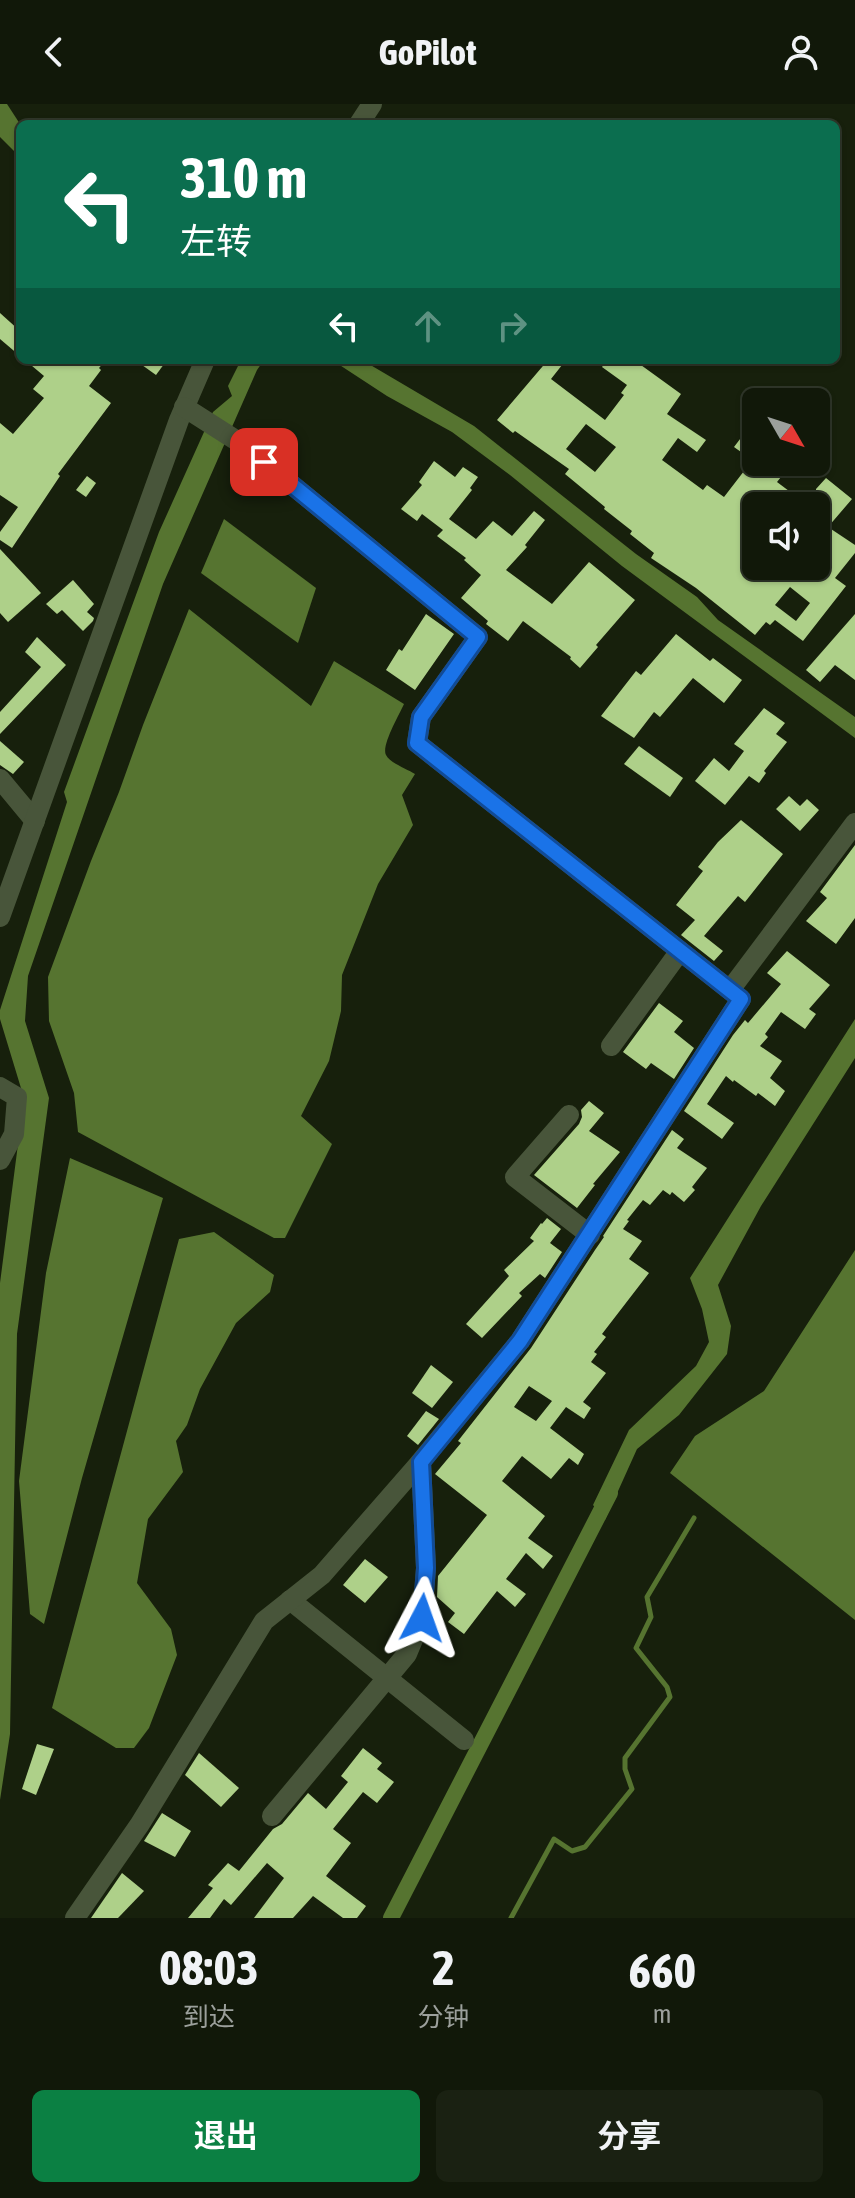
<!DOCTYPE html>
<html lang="zh">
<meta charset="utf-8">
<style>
:root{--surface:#111809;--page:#1a2112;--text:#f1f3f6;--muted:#9ca09c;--line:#30372a;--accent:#0b8043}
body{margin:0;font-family:"Asap Condensed","Noto Sans SC",sans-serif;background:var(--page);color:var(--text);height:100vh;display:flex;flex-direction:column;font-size:30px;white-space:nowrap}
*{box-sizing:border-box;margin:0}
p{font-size:26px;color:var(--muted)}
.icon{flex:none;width:44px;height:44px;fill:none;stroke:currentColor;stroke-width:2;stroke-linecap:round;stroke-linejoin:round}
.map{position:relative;height:1814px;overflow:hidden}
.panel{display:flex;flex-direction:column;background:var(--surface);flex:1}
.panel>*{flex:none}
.banner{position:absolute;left:16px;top:16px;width:824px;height:244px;border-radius:12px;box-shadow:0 2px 6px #0004,0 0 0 2px var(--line);background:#0b6e4f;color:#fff;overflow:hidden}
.needle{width:52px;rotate:129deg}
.fabs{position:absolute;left:742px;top:284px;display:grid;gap:16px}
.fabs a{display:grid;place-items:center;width:88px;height:88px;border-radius:12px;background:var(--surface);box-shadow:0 2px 6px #0004,0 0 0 2px var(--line);font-size:40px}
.pin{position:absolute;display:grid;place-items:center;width:68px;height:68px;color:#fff;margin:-34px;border-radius:16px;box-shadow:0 4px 12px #0006}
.me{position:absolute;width:88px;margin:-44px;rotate:4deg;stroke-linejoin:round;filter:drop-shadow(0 0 6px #0008)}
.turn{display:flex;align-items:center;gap:28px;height:168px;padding:0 32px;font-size:36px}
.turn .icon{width:104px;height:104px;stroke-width:2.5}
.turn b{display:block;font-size:56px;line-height:68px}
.lanes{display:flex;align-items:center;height:76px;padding:0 32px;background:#0003;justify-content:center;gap:40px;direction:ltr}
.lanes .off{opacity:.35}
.eta{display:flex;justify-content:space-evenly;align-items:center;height:136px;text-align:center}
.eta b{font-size:48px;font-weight:700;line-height:56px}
.button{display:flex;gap:16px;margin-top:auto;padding:16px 32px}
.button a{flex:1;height:92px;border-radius:12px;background:var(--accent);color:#fff;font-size:32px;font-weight:700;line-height:92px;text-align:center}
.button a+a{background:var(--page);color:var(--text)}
header{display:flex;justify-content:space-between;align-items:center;height:104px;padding:0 32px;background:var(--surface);font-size:36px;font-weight:700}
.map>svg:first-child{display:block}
.water{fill:#567430}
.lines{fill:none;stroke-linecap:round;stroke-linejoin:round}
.stream{stroke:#567430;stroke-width:5}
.canal{stroke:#567430;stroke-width:16}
.building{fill:#aed089;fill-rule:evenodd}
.minor{stroke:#48553a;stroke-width:20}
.route-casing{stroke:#114b97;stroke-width:20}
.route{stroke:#1a73e8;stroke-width:14}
</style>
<header><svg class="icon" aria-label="back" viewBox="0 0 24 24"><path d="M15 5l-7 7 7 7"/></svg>GoPilot<svg class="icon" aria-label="person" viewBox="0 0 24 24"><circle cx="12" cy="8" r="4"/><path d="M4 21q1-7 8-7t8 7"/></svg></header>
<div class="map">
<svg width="855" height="1814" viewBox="0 0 855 1814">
<rect width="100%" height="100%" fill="#17200c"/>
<g class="water">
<path d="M0,0H7L20,20V53L0,33Z"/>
<path d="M241,256H264L257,266L163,480L28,872L25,917L49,994L17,1230L10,1630L0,1696V1179L24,994L0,915V906L67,698L64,688L159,428L213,308L232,292L228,282Z"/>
<path d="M332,256H362L474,322L636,450L697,493L718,516L855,613V634L622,462L510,371L452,328L387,292Z"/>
<path d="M224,415L316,484L298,539L201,469Z"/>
<path d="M189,505L311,602L334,557L404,600C399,611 381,642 386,651C390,659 407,665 415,670L402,691L413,721L378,780L342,871L341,907L329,957L301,1012L332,1040L285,1134H274L78,1028L74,989L49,917L48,873L91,757L119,688L143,621Z"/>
<path d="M855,915V954L761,1102L718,1181L731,1222L727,1250L679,1311L637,1345L605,1416L593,1401L629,1326L696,1262L709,1238L702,1205L690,1174Z"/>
<path d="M70,1054L163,1094L82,1374L44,1520L30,1510L19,1377L46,1169Z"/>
<path d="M214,1128L274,1171L270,1188L236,1219L200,1285L187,1321L176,1337L183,1368L148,1415L137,1479L171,1525L177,1551L149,1624L134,1644H116L52,1604L179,1135Z"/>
<path d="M855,1146V1516L670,1369L695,1332L764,1287Z"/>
</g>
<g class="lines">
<path class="stream" d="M511,1814L554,1735L572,1747L585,1743L632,1685L625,1665V1654L670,1593L667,1583L636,1544L651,1513L647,1493L694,1414"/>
<path class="canal" d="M391,1814L610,1389"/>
</g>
<g class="building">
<path d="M0,209L20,227V252L0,235Z"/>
<path d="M25,256H106L99,264L101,266L89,282L111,299L58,370L60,372L12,444L0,436V428L18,403L0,391V319L13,330L44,294L33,285L44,272Z"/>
<path d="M135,256H167L156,271Z"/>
<path d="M548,256H566L551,275L605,316L624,291L621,289L627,281L602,263L607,256H634L681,290L667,310L706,336L697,348L678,334L662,356L703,386L707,381L724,393L751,358H755L734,343L756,314V358H793L777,378L809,402H756V462H798L816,476V385L826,374L852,395L828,423L855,441V449L835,474L846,482L803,537L775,516L770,521L766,518L755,531L696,484L651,454L654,449L630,430L632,427L604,405L605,403L565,370L569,365L515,327L513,329L497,316ZM586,320L616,343L595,368L566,345ZM790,483L810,499L796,517L775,501Z"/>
<path d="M434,357L455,373L463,363L478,373L470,384L472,386L449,415L476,435L493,417L512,432L534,407L545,416L525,441L527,443L506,466L552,500L589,458L635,496L596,541L598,543L580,564L570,555L571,553L523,517L508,537L486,520L488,517L461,494L481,471L464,456L466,454L437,432L443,426L422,410L417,417L401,405L422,381L419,378Z"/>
<path d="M87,372L96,379L86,393L76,386Z"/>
<path d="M0,445L41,489L8,518L0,509Z"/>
<path d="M73,476L94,500L87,508L94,514L93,517L83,527L62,506L57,510L46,500Z"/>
<path d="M426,510L454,530L415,586L386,566L399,545L402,547Z"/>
<path d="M855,510V576L835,561L820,578L806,566Z"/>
<path d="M676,530L710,557L713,554L742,576L724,599L693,574L660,613L654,608L634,634L601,612L636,567L641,571Z"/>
<path d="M37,533L66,561L0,630V608L41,563L25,548Z"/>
<path d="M764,604L785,619L776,630L787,638L764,667L766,669L759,679L749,672L725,701L695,677L714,654L729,667L744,647L734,640Z"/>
<path d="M0,637L24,658L13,670L0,661Z"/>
<path d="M639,642L683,674L670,693L624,660Z"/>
<path d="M789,692L800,702L807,695L819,706L800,727L776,705Z"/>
<path d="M741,716L783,750L745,798L738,792L704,832L723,847L714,857L681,831L695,816L676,801L703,767L698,763L718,738Z"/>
<path d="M855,741V814L836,840L806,817L827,794L820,788Z"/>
<path d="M787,847L830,881L809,905L816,910L805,925L781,908L765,930L768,933L760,942L782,957L770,974L785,987L775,1002L758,989L756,992L734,976L733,978L726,972L707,1000L734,1019L722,1035L684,1007L733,931L745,916L748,919L781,880L767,869Z"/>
<path d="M659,899L683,917L674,928L694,944L674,975L651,959L646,965L623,948Z"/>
<path d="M589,997L604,1009L589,1027L620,1048L593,1080L595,1081L577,1104L534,1071L579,1020L582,1013L581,1006Z"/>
<path d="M672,1026L684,1035L677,1044L707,1064L692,1083L695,1086L684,1098L672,1088L670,1091L663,1086L650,1101L643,1096L627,1116L629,1117L623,1125L642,1137L629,1155L649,1169L602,1230L606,1233L594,1248L597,1250L591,1258L606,1269L583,1298L591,1304L584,1315L566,1303L550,1324L584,1350L578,1361L569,1354L551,1375L522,1352L502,1377L545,1412L528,1434L553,1452L543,1465L526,1449L506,1475L526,1490L515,1503L497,1487L464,1530L448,1518L455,1509L437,1493L438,1472L487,1411L435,1370L461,1339L458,1337L531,1244L595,1146L604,1133L603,1132ZM529,1282L552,1297L536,1317L514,1303Z"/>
<path d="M547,1114L561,1125L550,1139L562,1148L545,1174L540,1170L519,1189L522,1192L482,1234L466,1220L509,1172L504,1166L534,1137L530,1134L541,1119L542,1120Z"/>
<path d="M431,1261L453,1278L432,1304L412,1289Z"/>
<path d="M426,1307L439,1315L418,1341L407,1332Z"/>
<path d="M365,1455L388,1473L365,1499L343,1481Z"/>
<path d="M37,1640L54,1645L36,1691L22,1685Z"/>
<path d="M363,1644L382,1659L377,1665L394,1678L377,1699L363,1688L333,1725L351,1739L326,1772L366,1802L357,1814H343L313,1792L293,1814H254L284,1774L267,1759L231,1801L224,1795L210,1814H188L213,1784L208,1781L228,1759L239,1767L273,1725L282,1720L308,1689L326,1705L348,1678L341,1672Z"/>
<path d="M199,1649L239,1684L221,1703L185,1671Z"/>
<path d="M162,1709L191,1727L175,1753L144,1737Z"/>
<path d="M122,1769L144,1787L118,1814H91Z"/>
</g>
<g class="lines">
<g class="minor">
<path d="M359,20L372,0"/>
<path d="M0,675L35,717"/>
<path d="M0,813L179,316L205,256"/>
<path d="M730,886L855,719"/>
<path d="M611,942L680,847"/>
<path d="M0,983L17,993L14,1030L0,1056"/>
<path d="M569,1011L515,1073L590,1131"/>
<path d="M290,1496L464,1636"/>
<path d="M272,1712L407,1550L422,1514L426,1464L421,1358"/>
<path d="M75,1814L140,1720L264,1517L322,1471L417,1362L520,1237L741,895L417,639L421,613L478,533L242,340L184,303"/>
</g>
</g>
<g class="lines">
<defs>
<path id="route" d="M264,358L478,533L421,613L417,639L741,895L520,1237L421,1358L426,1464L422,1514"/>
</defs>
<use href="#route" class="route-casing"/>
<use href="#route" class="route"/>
</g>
</svg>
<div class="fabs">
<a><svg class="needle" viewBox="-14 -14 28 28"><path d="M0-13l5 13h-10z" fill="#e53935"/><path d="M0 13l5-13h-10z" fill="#9ca09c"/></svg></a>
<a><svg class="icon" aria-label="sound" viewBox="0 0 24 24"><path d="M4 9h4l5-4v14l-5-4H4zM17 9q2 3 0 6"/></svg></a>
</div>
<div class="pin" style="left:264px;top:358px;background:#d93025"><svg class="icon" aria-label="arrive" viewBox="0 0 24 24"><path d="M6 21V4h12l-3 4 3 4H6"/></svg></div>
<svg class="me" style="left:422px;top:1514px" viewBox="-20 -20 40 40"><path d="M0-17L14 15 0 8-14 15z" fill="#1a73e8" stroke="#fff" stroke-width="4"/></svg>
<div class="banner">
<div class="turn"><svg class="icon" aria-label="left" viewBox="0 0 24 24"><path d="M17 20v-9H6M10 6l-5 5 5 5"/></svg><div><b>310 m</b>左转</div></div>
<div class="lanes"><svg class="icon" aria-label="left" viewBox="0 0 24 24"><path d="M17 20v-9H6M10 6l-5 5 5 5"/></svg><svg class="icon off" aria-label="ahead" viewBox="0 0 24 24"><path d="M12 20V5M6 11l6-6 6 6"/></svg><svg class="icon off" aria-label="right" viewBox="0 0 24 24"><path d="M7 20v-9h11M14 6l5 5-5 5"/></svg></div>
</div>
</div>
<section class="panel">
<div class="eta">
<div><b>08:03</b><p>到达</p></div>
<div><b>2</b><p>分钟</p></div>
<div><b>660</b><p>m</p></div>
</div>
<div class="button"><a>退出</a><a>分享</a></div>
</section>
